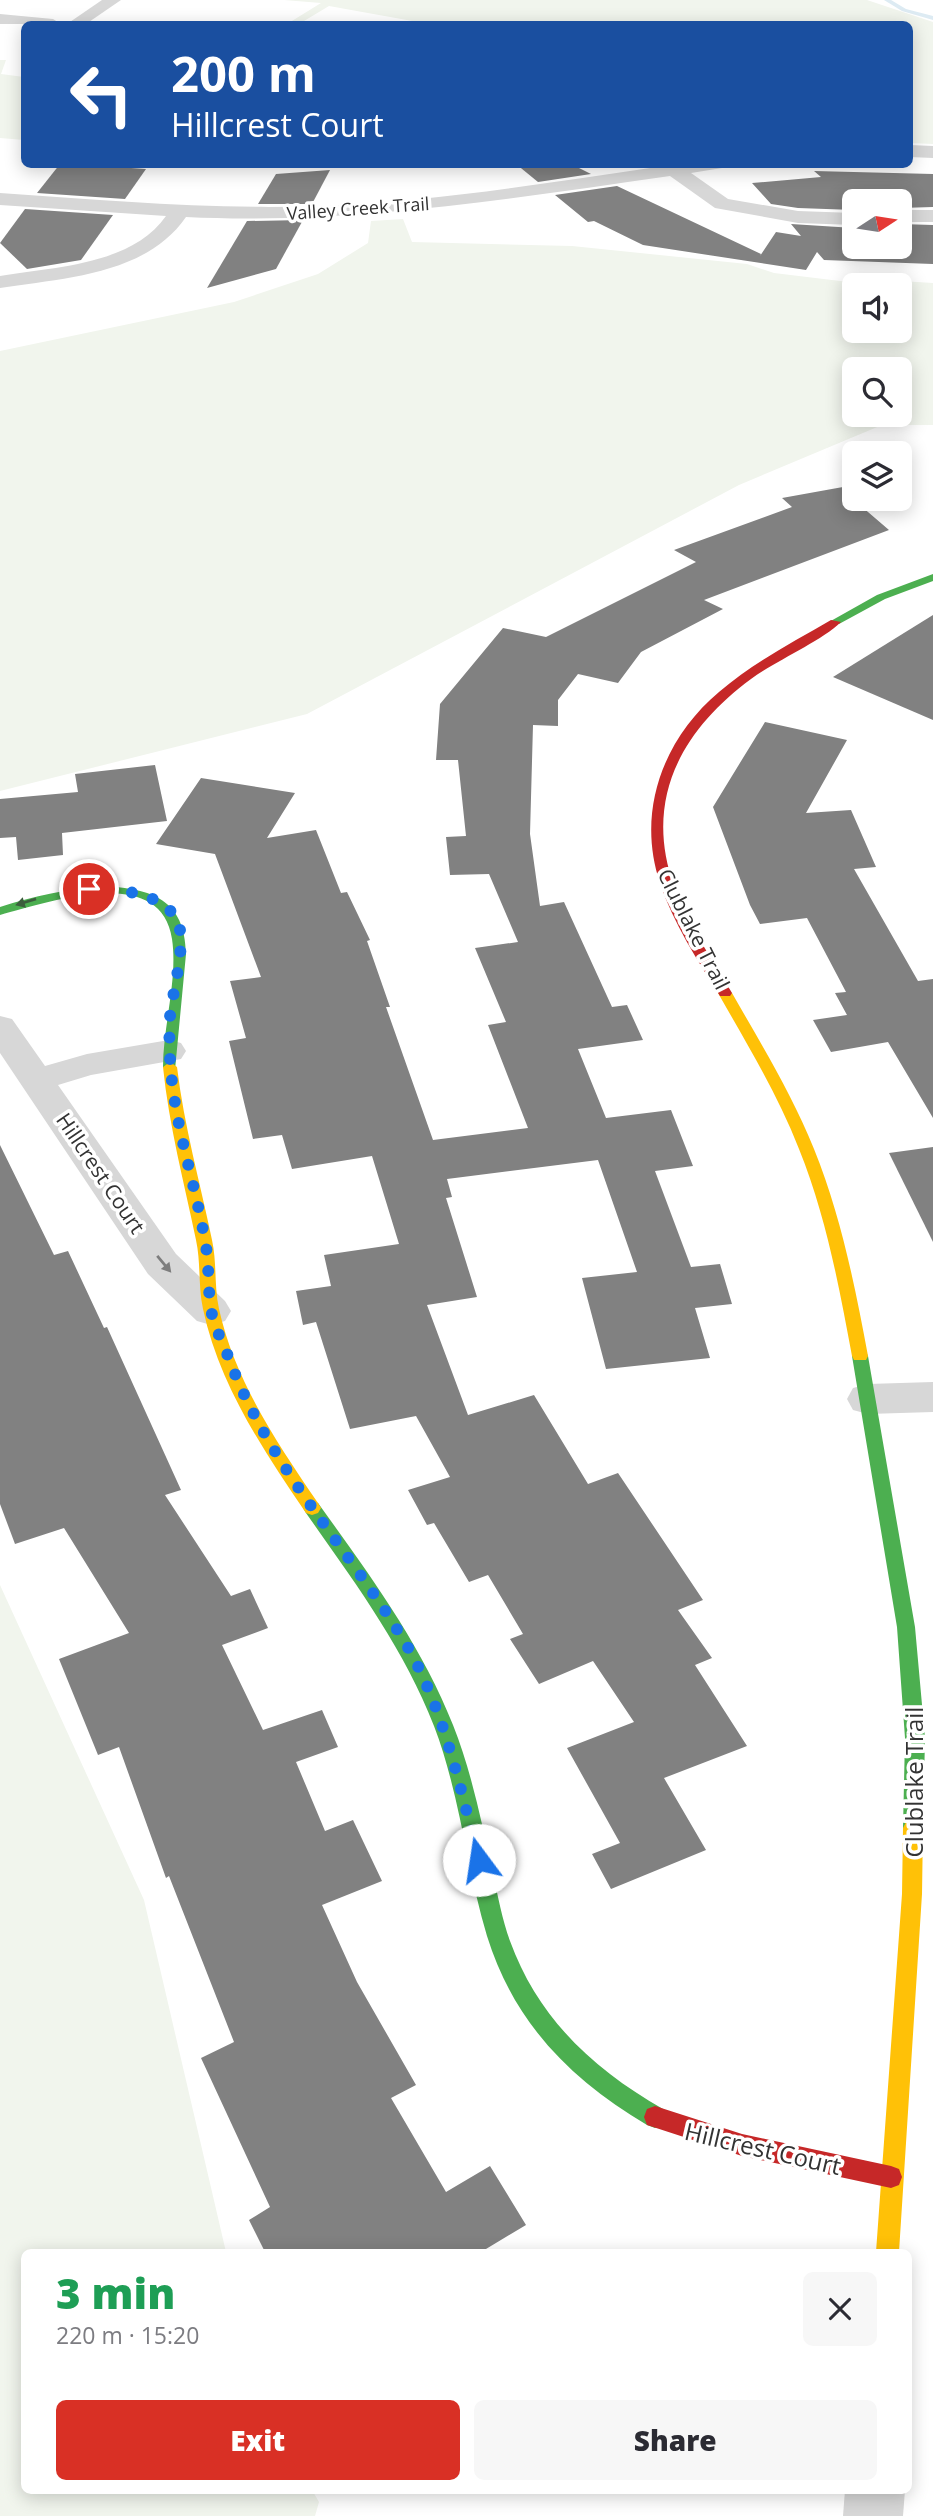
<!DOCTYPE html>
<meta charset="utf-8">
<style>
:root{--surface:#fff;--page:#f7f7f7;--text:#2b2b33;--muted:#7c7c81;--accent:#d93025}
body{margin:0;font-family:"Open Sans",sans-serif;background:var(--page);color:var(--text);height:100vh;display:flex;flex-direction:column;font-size:26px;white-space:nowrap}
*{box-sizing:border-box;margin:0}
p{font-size:23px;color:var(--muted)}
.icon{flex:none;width:38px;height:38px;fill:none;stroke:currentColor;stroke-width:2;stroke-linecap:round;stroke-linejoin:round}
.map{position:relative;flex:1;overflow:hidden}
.drawer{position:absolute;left:21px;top:2249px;width:891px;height:245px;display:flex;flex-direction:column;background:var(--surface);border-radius:10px;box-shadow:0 4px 18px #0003}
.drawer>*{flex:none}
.top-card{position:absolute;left:21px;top:21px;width:892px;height:147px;border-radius:10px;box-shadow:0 4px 18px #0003;background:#1a4fa0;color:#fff;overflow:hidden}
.needle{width:46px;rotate:78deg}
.tools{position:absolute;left:842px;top:189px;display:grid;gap:14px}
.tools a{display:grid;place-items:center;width:70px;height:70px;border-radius:10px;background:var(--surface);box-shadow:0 4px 18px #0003;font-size:35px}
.pin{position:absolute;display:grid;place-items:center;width:60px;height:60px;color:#fff;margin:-30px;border:4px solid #fff;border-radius:50%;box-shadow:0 2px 7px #0007}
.me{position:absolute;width:77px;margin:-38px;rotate:346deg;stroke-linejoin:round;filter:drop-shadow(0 0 5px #0008)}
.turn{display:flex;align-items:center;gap:24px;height:147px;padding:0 35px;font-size:32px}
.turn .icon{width:91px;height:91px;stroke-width:2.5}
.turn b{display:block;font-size:49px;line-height:60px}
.round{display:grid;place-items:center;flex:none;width:74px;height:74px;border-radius:10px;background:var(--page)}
.overview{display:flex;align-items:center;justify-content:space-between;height:119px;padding:0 35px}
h1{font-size:42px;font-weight:800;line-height:52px;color:#1e9e55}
.button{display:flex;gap:14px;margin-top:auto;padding:14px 35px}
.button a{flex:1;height:80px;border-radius:10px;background:var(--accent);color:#fff;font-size:28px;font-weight:800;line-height:80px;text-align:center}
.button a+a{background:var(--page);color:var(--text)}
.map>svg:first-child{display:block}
.green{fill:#f1f5ed;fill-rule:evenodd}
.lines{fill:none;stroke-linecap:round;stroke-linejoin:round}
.stream{fill:#ddebf3;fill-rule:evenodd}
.building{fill:#818181}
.street{fill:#d7d7d7;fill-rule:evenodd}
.fast{fill:#4caf50;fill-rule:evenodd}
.slow{fill:#ffc107;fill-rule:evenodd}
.jam{fill:#c62828;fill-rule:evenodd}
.oneway{fill:#3c5e3d}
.oneway2{fill:#7d7d7d}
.route{stroke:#1a73e8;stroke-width:12;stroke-dasharray:0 21.6}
.labels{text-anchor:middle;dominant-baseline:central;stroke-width:7;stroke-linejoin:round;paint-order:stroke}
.far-street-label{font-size:18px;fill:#333;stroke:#fff}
.street-label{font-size:21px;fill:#333;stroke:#fff}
.near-street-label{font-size:24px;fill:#333;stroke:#fff}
</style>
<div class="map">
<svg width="933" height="2516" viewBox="0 0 933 2516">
<rect width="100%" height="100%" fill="#fff"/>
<g class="green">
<path d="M284,0H867L933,22V144L910,143V24H429L329,6L299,24H287L321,3Z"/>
<path d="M0,60H6L1,74L24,77V140L0,138Z"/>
<path d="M403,219L412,242L572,246L747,264L774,273L865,284L869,279L933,283V425H882L739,485L307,714L0,791V351L234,302L318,274L368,243L371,221ZM854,285H900V331H854ZM854,369H900V415H854Z"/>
<path d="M0,1585L144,1900L226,2252H24V2490H312L319,2502L315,2516H0Z"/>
</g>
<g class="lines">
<path class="stream" d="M884,0H891L906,9L933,16V20L902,11Z"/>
</g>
<g class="building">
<path d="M60,164H71L146,169L125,199L37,193Z"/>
<path d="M516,164H571L591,174L538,182Z"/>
<path d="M330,170L312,204H258L276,174Z"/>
<path d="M814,171L933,174V207L900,208V201H854V210L798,208L771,204L752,183L821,177Z"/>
<path d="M617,186L761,254L760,256L776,232L801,236L791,224L854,228V247H900V224L933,225V264L824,260L817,252L806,270L643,245L594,221L588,222L555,195Z"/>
<path d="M25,209L113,215L81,260L27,269L0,243Z"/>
<path d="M303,220L276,269L207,288L247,221Z"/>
<path d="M854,485V500L889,530L704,600L723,609L641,652L618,683L578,674L558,700V726L533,725L530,834L540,906L564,902L612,1007L627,1005L643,1040L578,1049L606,1118L671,1110L693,1166L655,1171L691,1267L720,1264L732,1304L695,1308L710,1358L606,1369L582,1278L637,1272L598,1160L447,1179L452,1197L446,1198L477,1297L427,1305L468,1415L534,1395L588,1484L618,1473L703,1600L678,1610L712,1658L695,1665L747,1746L664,1778L706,1850L611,1889L592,1854L620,1843L567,1748L634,1722L593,1661L539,1684L510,1639L523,1634L488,1575L469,1582L434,1523L427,1525L408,1490L450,1477L416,1416L350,1429L316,1322L303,1325L296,1291L331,1286L324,1255L399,1244L372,1156L292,1169L282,1135L253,1139L229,1041L246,1038L230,981L261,977L215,854L156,844L201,778L295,793L267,838L316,830L341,893L347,892L370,940L367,941L390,1007H386L433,1140L528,1128L488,1025L506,1022L475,948L518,942L489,874L450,875L446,837L466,836L458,760H436L440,704L503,628L546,637L696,562L674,550L792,507L782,498Z"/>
<path d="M933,615V720L833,677Z"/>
<path d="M765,722L847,740L806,813L851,810L876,867L854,869L918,981L933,979V1118L888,1042L831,1052L813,1020L847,1015L835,993L846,992L807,918L760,924L750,905L713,807Z"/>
<path d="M155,765L167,821L62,833L63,855L18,860L16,837L0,838V799L78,792L75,774Z"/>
<path d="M0,1145L54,1255L68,1251L104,1328L107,1327L181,1490L165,1495L231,1596L250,1589L268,1628L222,1645L263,1730L322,1710L338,1747L296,1762L325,1831L353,1820L382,1881L322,1905L357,1982L416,2085L391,2098L446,2192L490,2166L526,2225L481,2252H265L249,2220L270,2207L201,2058L234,2042L169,1876L166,1878L119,1747L98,1755L59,1659L129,1633L64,1528L15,1544L0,1504Z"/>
<path d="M933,1147V1242L889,1153Z"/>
</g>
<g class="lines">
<g class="street">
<path d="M102,0H121L86,24H67Z"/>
<path d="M0,14L53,19L61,24H0Z"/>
<path d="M910,145L933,146V158L910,157Z"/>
<path d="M656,164H724L722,168L691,173L728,199L798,211L854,213V225L798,223L715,208L670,176C508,199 349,225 186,217C146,275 64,278 0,288V276C54,267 132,265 166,216L0,205V193C106,200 213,210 319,206C433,202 545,183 657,167Z"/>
<rect x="900" y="210" width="33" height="12"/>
<path d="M0,1016L12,1019L45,1066L87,1054L169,1040L181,1043L186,1051L181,1059L91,1075L58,1085L176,1254L225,1301L231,1311L225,1321L211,1325L197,1321L148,1274L0,1053Z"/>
<path d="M933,1382V1412L868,1414L853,1410L847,1399L853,1388L868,1384Z"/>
<path d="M845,2490H905L903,2516H843Z"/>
</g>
<g class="fast">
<path d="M933,574V581L885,599L839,624L829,622L877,595Z"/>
<path d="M103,886C152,889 185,899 186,954L175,1070L170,1072L163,1067C163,1026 178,979 172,939C161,862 46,903 0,915V907C34,896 68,889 103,886Z"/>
<path d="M860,1350L866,1352L868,1356L915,1627L925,1738L923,1828L920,1834L913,1837L906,1834L903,1828L905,1738L897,1627L852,1356L854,1352Z"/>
<path d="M312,1501L318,1503C369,1574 421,1644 453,1725C472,1773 482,1824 493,1874C498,1896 502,1919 510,1941C538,2018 593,2069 663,2109L666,2117L663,2125L655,2128L647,2125C571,2080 514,2023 487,1936C466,1866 460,1794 434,1726C404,1648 353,1580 306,1513L303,1508L306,1503Z"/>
</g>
<g class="slow">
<path d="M725,989L732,993C761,1044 792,1094 814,1149C841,1216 855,1286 868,1356L866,1360H854L852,1356C839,1286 826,1216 799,1149C778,1095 747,1044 718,993Z"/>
<path d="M170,1062L177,1067C184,1126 200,1182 212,1240C217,1263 214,1286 219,1309C235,1381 277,1443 318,1503L321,1508L318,1513L312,1515L306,1513C263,1450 219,1384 203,1309C198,1286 201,1263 196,1240C184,1182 169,1126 163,1067Z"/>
<path d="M913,1819L920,1822L923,1828L922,1894L899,2252H876L902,1894L903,1828L906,1822Z"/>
</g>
<g class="jam">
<path d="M831,620L841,622C820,642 777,660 751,679C682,730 643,799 674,886C687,924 712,958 732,993L730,996H720C698,961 673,923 660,883C636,812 663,739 719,692C753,663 793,642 831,620Z"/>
<path d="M655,2106L742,2134L891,2166L899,2169L902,2177L899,2185L891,2188L742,2156L647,2125L644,2117L647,2109Z"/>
</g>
</g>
<defs><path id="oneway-solid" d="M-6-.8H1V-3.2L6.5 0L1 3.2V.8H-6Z" transform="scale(1.75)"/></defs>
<use class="oneway" href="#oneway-solid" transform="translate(26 902) rotate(163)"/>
<use class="oneway2" href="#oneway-solid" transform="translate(164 1264) rotate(50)"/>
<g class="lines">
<path class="route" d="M89,889C117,889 166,892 178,923C187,944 172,993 170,1017C165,1108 194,1168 207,1253C209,1271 208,1290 211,1309C213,1324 222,1341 228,1356C268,1465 344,1542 403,1639C444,1707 459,1784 479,1860"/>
</g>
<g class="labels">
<g class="far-street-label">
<text transform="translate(358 208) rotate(-4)">Valley Creek Trail</text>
</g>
<g class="street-label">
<text transform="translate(694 929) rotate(63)">Clublake Trail</text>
<text transform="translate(101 1173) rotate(56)">Hillcrest Court</text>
</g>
<g class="near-street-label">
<text transform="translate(913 1782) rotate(-90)">Clublake Trail</text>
<text transform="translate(763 2148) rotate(13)">Hillcrest Court</text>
</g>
</g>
</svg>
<div class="tools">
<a><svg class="needle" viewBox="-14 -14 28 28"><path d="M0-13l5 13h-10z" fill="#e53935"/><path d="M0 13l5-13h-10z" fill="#7c7c81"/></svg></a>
<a><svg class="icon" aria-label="sound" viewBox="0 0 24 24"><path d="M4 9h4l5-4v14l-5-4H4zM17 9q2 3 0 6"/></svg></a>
<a><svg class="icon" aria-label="search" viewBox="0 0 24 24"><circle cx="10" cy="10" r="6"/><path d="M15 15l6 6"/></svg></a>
<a><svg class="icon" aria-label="layers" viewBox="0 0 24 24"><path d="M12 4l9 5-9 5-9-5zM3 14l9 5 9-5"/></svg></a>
</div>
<div class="pin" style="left:89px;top:889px;background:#d93025"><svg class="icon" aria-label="arrive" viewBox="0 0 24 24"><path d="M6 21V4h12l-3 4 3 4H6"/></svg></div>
<svg class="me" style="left:479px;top:1860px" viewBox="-20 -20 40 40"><circle r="19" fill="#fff"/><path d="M0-13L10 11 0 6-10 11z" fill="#1a73e8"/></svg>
<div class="top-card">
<div class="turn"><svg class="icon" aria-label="left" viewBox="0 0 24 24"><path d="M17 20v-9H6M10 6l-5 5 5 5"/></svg><div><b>200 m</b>Hillcrest Court</div></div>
</div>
<section class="drawer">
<div class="overview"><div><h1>3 min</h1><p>220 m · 15:20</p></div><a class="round"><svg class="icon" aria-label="close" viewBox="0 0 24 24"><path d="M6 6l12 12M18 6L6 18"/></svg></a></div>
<div class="button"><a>Exit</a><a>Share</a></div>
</section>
</div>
